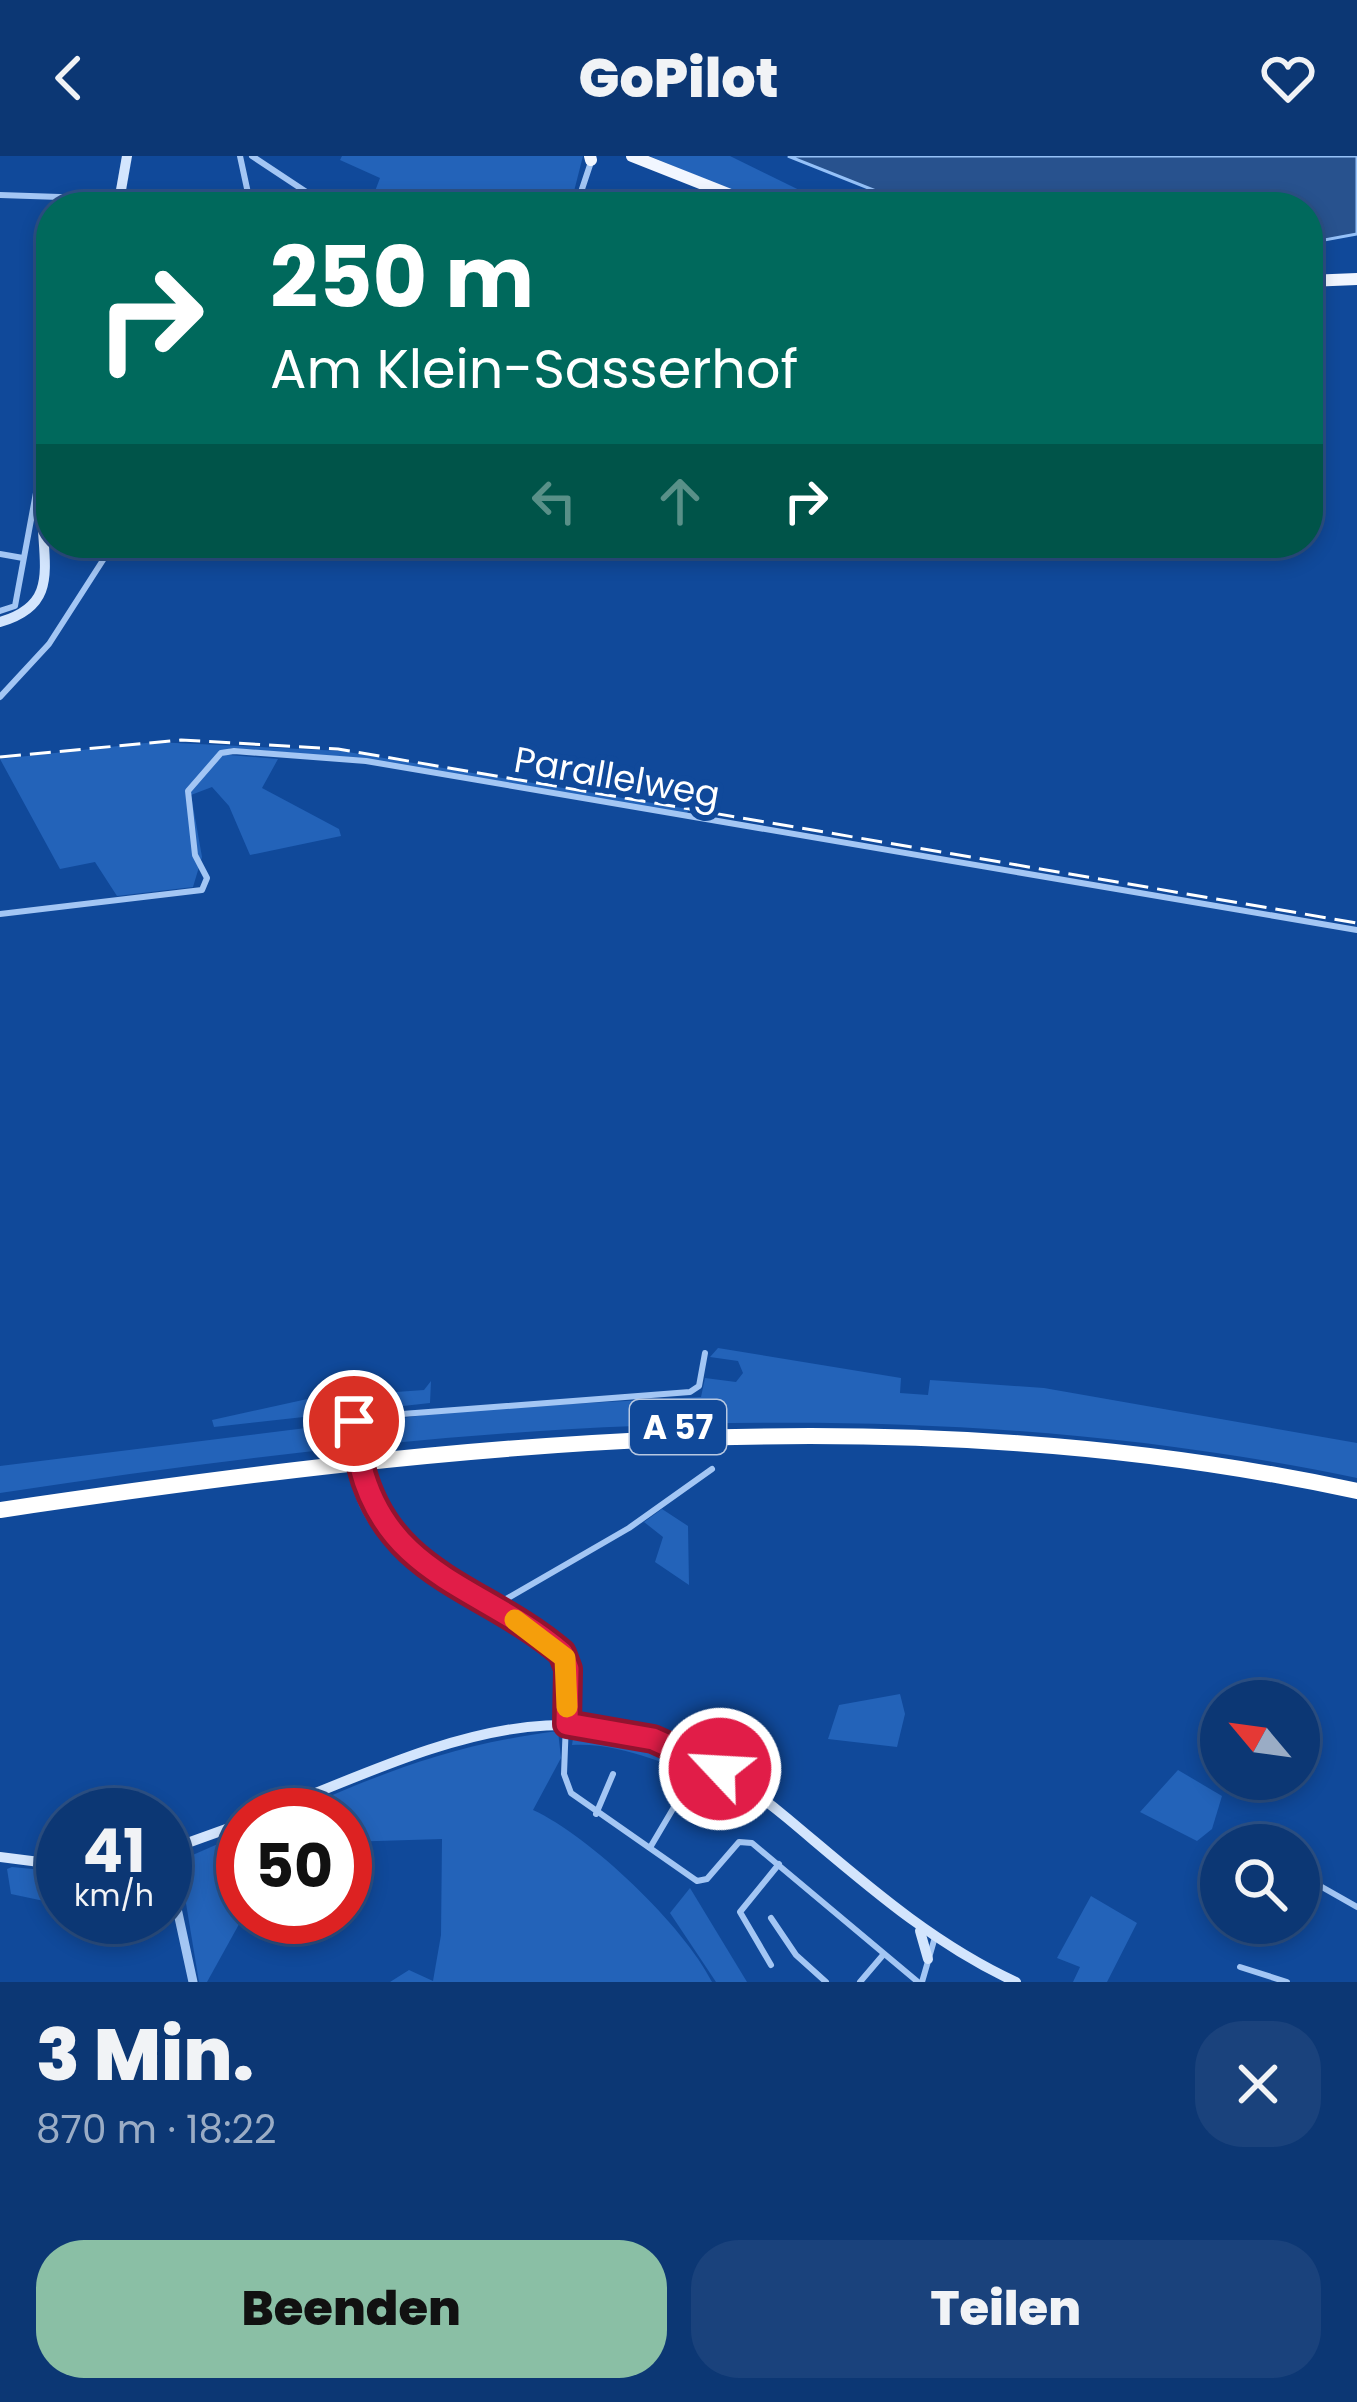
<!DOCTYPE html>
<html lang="de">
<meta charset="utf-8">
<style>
:root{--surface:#0c3774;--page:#1a427c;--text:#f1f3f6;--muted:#9aacc5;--line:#2c5186;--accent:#8abfa5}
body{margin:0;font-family:Poppins,sans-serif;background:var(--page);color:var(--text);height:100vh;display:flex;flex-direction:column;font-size:45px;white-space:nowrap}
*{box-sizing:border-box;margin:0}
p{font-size:39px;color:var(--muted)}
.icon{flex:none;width:66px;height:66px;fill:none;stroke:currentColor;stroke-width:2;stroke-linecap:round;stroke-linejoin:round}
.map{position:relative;height:1826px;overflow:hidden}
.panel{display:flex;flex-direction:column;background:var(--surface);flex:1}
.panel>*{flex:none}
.hud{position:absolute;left:36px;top:36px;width:1287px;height:366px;border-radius:48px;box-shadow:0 6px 18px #0003,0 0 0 3px var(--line);background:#00695c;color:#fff;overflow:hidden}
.needle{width:78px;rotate:299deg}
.buttons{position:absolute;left:1200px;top:1524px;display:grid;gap:24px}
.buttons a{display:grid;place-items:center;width:120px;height:120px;border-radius:50%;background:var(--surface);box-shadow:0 6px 18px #0003,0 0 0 3px var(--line);font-size:60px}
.speed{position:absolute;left:36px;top:1632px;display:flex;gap:24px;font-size:60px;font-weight:700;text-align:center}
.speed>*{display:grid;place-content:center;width:156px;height:156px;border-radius:50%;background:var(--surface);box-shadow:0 6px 18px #0003,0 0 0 3px var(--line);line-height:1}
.speed small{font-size:30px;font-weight:400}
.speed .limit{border:18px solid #d22;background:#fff;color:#111}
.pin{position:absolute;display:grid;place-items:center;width:102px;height:102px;color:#fff;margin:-51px;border:6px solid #fff;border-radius:50%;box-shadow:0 3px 12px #0007}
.me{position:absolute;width:132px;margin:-66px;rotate:295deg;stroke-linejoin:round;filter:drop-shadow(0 0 9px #0008)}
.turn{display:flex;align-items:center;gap:42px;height:252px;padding:0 36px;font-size:54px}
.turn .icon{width:156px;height:156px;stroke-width:2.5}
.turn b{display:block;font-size:84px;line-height:102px}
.lanes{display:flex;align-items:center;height:114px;padding:0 36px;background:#0003;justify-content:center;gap:60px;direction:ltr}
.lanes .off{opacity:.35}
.round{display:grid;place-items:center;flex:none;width:126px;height:126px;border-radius:48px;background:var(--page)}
.overview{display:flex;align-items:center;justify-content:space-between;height:204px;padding:0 36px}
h1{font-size:72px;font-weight:800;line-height:90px}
.button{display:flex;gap:24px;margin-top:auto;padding:24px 36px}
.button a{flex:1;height:138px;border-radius:48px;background:var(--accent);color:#111;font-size:48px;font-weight:800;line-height:138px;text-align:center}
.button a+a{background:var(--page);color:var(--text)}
header{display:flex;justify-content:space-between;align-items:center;height:156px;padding:0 36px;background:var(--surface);font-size:54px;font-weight:800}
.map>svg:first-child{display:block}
.green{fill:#2363b9}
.water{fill:#28528e;stroke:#95c1f8;stroke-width:3}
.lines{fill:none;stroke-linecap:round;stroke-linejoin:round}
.minor{stroke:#a3c6f4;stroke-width:6}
.tertiary{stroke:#a3c6f4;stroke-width:9}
.secondary{stroke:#d3e5fd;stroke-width:10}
.primary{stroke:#f1f6ff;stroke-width:12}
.motorway{stroke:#fff;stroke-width:16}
.rail{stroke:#fff;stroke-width:3;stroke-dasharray:21 9;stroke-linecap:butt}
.minor-bridge{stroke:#a3c6f4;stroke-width:6}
.route-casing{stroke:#92132f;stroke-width:30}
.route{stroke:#e11d48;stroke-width:21}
.slow{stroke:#f59e0b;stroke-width:21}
.labels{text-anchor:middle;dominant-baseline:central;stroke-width:12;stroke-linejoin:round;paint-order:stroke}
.shield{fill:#10499a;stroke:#b7c8e1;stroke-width:3}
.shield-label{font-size:33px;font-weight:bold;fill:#fff}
.street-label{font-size:36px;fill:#fff;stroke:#10499a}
</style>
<header><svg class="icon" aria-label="back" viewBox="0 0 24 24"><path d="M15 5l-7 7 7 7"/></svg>GoPilot<svg class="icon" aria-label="heart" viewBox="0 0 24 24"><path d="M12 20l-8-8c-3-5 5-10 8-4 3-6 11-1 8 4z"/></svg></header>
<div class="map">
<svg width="1357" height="1826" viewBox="0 0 1357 1826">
<rect width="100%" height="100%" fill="#10499a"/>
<g class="green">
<path d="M342,0H583L570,51H369L380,22L340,4Z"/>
<path d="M649,0H730L834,51H773Z"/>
<path d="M155,586L342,595L688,653L687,659L367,603L231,592L217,598L278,603L262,632L339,673L341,680L250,699L229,650L212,631L191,639L202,701L193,731L117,740L95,706L60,713L0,603Z"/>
<path d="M718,1192L901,1222L900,1237L928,1239L930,1224L1044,1232L1357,1287V1322C906,1228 452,1268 0,1337V1310L338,1268L356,1284L357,1272L369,1267L457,1254L701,1241L705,1222L736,1226L743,1217L738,1205L710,1201Z"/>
<path d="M431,1225L430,1247L214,1271L212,1264L312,1242L424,1234Z"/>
<path d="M373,1309L394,1365L435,1406L427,1418C386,1396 355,1362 349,1314Z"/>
<path d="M662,1353L688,1370L689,1429L655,1406L663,1381L644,1366Z"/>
<path d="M900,1538L905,1558L897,1591L828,1583L839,1549Z"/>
<path d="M558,1575L561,1602L533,1654C590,1680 684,1770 712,1826H390L409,1814L433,1825L441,1779L442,1683L345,1686V1659H286C385,1616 449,1589 558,1575Z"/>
<path d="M574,1576L652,1588L728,1626C674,1616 629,1586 572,1589Z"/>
<path d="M1178,1614L1222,1640L1212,1673L1197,1685L1140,1656Z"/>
<path d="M243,1677V1761L207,1826H199L179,1705Z"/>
<path d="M12,1711L63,1716V1749L11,1738L7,1713Z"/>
<path d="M690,1732L747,1826H716L670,1757Z"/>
<path d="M1091,1740L1137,1767L1107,1826H1073L1080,1811L1057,1802Z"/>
</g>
<path class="water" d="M788,0H1357V78L1308,87V51H916Z"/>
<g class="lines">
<g class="minor">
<path d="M240,0L251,51"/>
<path d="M252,0L329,51"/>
<path d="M0,39L120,43"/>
<path d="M576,51L592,3"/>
<path d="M0,398L23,402"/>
<path d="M0,455L15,450L51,256"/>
<path d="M0,541L49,488L114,387"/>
<path d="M0,758L202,734L207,722L195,699L188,635L221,597L234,595L366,605L1357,774"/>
<path d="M352,1276L354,1265L363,1261L690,1236L699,1230L705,1197"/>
<path d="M363,1320C391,1419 493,1435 562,1497L568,1513L564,1618L571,1637L697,1725L707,1723L739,1686L752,1687L918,1826"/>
<path d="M494,1450L629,1372L712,1313"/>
<path d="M596,1658L613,1618"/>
<path d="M1244,1688L1246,1689"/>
<path d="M651,1690L680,1641L669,1634"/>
<path d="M1299,1718L1357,1751"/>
<path d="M771,1762L796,1799L826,1826"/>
<path d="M771,1809L740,1756L779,1708"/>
<path d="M1240,1811L1287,1826"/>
<path d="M860,1826L883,1799"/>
<path d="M922,1826L935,1781"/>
</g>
<path class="tertiary" d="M165,1697L193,1826"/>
<g class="secondary">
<path d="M118,51L127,0"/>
<path d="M0,466C52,451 46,420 43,375C42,355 47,336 51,317"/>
<path d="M262,1659C462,1578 598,1504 787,1662C860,1723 929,1786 1016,1826"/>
<path d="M165,1695L243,1667"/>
<path d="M0,1701L63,1709"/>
<path d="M165,1710L169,1716"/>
<path d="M920,1775L928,1803"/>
</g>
<g class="primary">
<path d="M590,0L591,4"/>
<path d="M632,0L761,51"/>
<path d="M1308,125L1357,123"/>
</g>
<path class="motorway" d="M0,1354C452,1287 905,1237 1357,1335"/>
<path class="rail" d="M0,601L181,584L338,593L1357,767"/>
<path class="minor-bridge" d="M352,1276L363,1320"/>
</g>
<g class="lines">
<defs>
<path id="route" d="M354,1265C351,1280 357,1296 361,1311C389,1421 485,1431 562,1497L568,1513L567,1568L653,1583L720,1613"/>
</defs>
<use href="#route" class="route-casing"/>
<use href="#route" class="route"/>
<path class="slow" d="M515,1464L565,1502L567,1551"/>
</g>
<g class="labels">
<rect class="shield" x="630" y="1244" width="96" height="54" rx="9"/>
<g class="shield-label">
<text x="678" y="1271">A 57</text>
</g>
<g class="street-label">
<text transform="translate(617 621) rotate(10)">Parallelweg</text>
</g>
</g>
</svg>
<div class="buttons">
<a><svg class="needle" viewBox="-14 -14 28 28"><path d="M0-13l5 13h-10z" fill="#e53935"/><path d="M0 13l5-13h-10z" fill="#9aacc5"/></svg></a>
<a><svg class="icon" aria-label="search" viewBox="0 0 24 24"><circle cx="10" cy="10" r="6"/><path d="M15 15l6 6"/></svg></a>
</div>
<div class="speed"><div>41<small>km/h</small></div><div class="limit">50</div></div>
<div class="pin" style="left:354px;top:1265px;background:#d93025"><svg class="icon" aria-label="arrive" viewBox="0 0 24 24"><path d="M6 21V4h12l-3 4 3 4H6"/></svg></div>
<svg class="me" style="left:720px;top:1613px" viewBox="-20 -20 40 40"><circle r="17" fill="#e11d48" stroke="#fff" stroke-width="3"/><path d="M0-11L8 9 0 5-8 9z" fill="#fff"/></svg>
<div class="hud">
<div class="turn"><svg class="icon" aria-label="right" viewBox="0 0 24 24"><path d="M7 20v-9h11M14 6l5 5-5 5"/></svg><div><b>250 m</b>Am Klein-Sasserhof</div></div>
<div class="lanes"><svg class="icon off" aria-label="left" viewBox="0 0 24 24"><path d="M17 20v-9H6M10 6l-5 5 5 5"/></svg><svg class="icon off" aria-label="ahead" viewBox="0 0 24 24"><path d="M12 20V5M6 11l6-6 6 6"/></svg><svg class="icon" aria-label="right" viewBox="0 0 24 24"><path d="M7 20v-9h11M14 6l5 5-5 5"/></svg></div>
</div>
</div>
<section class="panel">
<div class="overview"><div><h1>3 Min.</h1><p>870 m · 18:22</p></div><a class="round"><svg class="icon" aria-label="close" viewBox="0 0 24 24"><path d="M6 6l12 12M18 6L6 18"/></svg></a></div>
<div class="button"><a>Beenden</a><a>Teilen</a></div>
</section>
